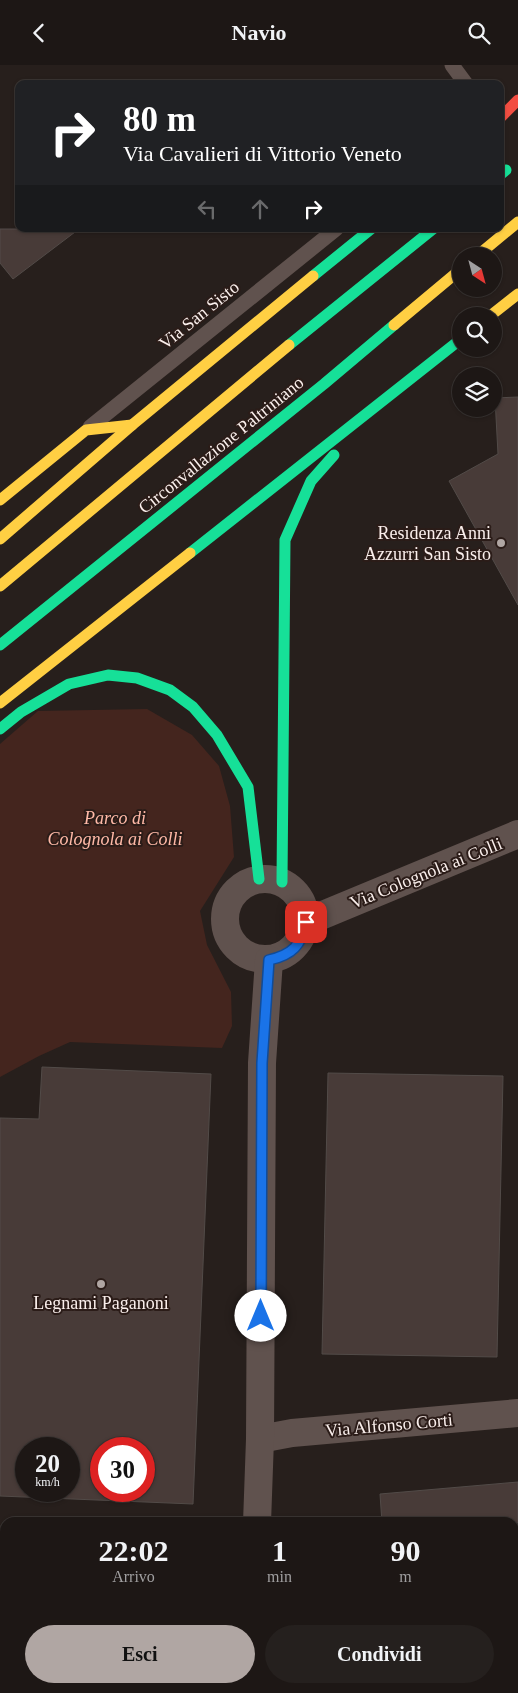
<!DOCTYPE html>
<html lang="it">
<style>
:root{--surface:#1d1715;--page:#25201e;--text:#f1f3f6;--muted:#a09fa0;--line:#3b3634;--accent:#b0a6a3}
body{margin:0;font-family:"Times New Roman",serif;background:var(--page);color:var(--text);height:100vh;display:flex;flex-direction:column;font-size:19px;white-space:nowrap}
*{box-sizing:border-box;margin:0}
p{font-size:16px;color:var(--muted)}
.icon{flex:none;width:28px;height:28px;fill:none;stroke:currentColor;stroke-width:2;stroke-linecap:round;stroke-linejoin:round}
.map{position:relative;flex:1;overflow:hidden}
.details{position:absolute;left:0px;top:1452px;width:519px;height:176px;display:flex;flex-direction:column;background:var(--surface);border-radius:15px 15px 0 0;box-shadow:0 1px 4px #0004,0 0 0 1px var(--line)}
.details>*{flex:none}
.banner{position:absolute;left:15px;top:15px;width:489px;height:152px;border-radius:10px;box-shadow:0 1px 4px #0004,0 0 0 1px var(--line);background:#202124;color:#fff;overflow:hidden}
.needle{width:32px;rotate:144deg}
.tools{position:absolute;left:452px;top:182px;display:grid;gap:10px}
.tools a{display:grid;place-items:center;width:50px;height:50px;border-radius:50%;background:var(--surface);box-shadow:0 1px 4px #0004,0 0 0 1px var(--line);font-size:25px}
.speed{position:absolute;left:15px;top:1372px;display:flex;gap:10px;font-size:25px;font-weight:700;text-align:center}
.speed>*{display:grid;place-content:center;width:65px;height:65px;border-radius:50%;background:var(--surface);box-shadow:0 1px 4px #0004,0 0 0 1px var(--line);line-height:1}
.speed small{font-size:12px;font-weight:400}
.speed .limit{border:8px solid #d22;background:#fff;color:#111}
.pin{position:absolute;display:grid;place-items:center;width:42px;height:42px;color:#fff;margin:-21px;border-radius:10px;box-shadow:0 2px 8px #0006}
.me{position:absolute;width:55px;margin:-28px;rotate:0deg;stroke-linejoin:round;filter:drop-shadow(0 0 4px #0008)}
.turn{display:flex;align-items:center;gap:18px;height:105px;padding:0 25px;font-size:22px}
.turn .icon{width:65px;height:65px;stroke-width:2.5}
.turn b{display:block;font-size:35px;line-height:42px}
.lanes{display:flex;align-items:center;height:48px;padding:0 25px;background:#0003;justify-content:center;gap:25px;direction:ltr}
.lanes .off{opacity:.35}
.eta{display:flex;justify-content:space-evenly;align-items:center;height:85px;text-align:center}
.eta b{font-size:30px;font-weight:800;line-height:35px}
.primary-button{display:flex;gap:10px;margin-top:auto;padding:10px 25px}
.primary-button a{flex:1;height:58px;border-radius:30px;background:var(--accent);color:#111;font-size:20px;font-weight:800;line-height:58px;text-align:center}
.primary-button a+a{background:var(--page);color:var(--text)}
header{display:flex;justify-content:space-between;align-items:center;height:65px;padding:0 25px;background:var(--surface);font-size:22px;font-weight:800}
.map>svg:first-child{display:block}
.green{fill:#44251e}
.building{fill:#483b38;stroke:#524b48;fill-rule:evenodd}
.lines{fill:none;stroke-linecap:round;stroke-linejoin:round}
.lane{stroke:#60524e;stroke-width:15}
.street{stroke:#60524e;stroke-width:28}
.fast{stroke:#16e098;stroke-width:11}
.slow{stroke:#ffcf43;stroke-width:11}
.jam{stroke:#f24e42;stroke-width:11}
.route-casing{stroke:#114b97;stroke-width:12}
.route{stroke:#1a73e8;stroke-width:9}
.poi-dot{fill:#b0a6a3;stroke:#2b1c18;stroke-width:2}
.labels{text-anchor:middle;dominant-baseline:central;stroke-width:4;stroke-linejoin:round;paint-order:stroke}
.street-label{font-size:18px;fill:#faefec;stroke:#2b1c18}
.poi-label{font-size:18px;fill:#faefec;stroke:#2b1c18;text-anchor:end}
.park-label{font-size:18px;font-style:italic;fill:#ffb9a7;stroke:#2b1c18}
</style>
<header><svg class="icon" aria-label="back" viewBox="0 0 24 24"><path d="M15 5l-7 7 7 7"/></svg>Navio<svg class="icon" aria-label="search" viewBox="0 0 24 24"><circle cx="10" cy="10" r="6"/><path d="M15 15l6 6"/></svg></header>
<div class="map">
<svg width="518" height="1628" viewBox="0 0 518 1628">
<rect width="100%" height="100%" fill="#271f1c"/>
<path class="green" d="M147,644L192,670L219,701L230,741L234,792L200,846L207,880L231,927L232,961L222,983L70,977L39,991L0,1012V679L38,646Z"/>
<g class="building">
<path d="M0,164H79L13,214L0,198Z"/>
<path d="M518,332V540L449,416L498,389L495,333Z"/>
<path d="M42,1002L211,1009L193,1439L0,1431V1053L39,1054ZM26,1384H69V1426H26ZM101,1384H144V1426H101Z"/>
<path d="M328,1008L503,1011L497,1292L322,1289Z"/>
<path d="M518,1417V1458H382L380,1429Z"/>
</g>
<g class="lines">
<g class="lane">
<path d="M452,0L466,19"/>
<path d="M90,362L336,164"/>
</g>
<g class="street">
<circle cx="265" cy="854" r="40"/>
<path d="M306,857L518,769"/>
<path d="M260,1374L292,1368L518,1348"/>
<path d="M257,1458L260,1374L262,998L269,895"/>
<path d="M250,1628V1624"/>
</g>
<g class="fast">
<path d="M500,110L506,105"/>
<path d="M313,211L371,164"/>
<path d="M289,280L433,164"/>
<path d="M190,488L461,274"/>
<path d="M0,580L324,319L394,260"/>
<path d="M0,664L21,647L69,619L108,610L137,613L170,625L193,642L217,670L248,722L259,814"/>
<path d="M282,817L285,475L311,416L334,390"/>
</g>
<g class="slow">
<path d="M477,191L518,157"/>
<path d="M490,251L518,229"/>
<path d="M394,260L461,204"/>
<path d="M0,435L86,365L132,360"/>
<path d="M0,474L132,360L313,211"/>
<path d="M0,521L289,280"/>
<path d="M0,638L190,488"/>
</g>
<path class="jam" d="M500,53L518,35"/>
</g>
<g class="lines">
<defs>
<path id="route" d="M261,1251L262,998L269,895C292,890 302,880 306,857"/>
</defs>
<use href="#route" class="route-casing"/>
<use href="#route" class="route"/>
</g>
<g class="poi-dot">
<circle cx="501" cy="478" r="5"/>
<circle cx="101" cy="1219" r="5"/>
</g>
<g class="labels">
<g class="street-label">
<text transform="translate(199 250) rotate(-39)">Via San Sisto</text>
<text transform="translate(221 380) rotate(-39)">Circonvallazione Paltriniano</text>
<text transform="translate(426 808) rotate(-22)">Via Colognola ai Colli</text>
<text transform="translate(389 1360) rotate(-5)">Via Alfonso Corti</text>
</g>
<g class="poi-label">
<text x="491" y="468">Residenza Anni<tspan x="491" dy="21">Azzurri San Sisto</tspan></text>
<text x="101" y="1238" text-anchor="middle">Legnami Paganoni</text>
</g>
<g class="park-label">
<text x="115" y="753">Parco di<tspan x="115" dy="21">Colognola ai Colli</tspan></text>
</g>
</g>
</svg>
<div class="tools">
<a><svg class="needle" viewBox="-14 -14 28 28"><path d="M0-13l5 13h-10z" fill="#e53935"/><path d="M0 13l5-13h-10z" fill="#a09fa0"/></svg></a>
<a><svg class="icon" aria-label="search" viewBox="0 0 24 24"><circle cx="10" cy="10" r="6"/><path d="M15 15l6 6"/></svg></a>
<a><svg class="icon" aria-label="layers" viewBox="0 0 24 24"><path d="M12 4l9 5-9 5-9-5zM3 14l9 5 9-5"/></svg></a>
</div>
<div class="speed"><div>20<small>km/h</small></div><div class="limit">30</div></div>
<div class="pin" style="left:306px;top:857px;background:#d93025"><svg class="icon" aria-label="arrive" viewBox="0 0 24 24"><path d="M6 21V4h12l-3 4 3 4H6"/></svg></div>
<svg class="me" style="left:261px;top:1251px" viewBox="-20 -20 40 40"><circle r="19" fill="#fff"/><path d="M0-13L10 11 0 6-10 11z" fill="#1a73e8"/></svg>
<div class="banner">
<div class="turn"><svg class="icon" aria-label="right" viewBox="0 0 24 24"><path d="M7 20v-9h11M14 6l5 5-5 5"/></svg><div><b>80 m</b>Via Cavalieri di Vittorio Veneto</div></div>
<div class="lanes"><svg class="icon off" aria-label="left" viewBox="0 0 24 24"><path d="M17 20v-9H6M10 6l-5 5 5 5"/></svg><svg class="icon off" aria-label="ahead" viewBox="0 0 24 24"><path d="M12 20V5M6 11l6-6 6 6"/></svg><svg class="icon" aria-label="right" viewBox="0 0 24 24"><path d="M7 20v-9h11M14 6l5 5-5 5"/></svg></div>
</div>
<section class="details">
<div class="eta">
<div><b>22:02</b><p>Arrivo</p></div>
<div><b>1</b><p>min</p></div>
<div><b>90</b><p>m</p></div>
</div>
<div class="primary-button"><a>Esci</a><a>Condividi</a></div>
</section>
</div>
